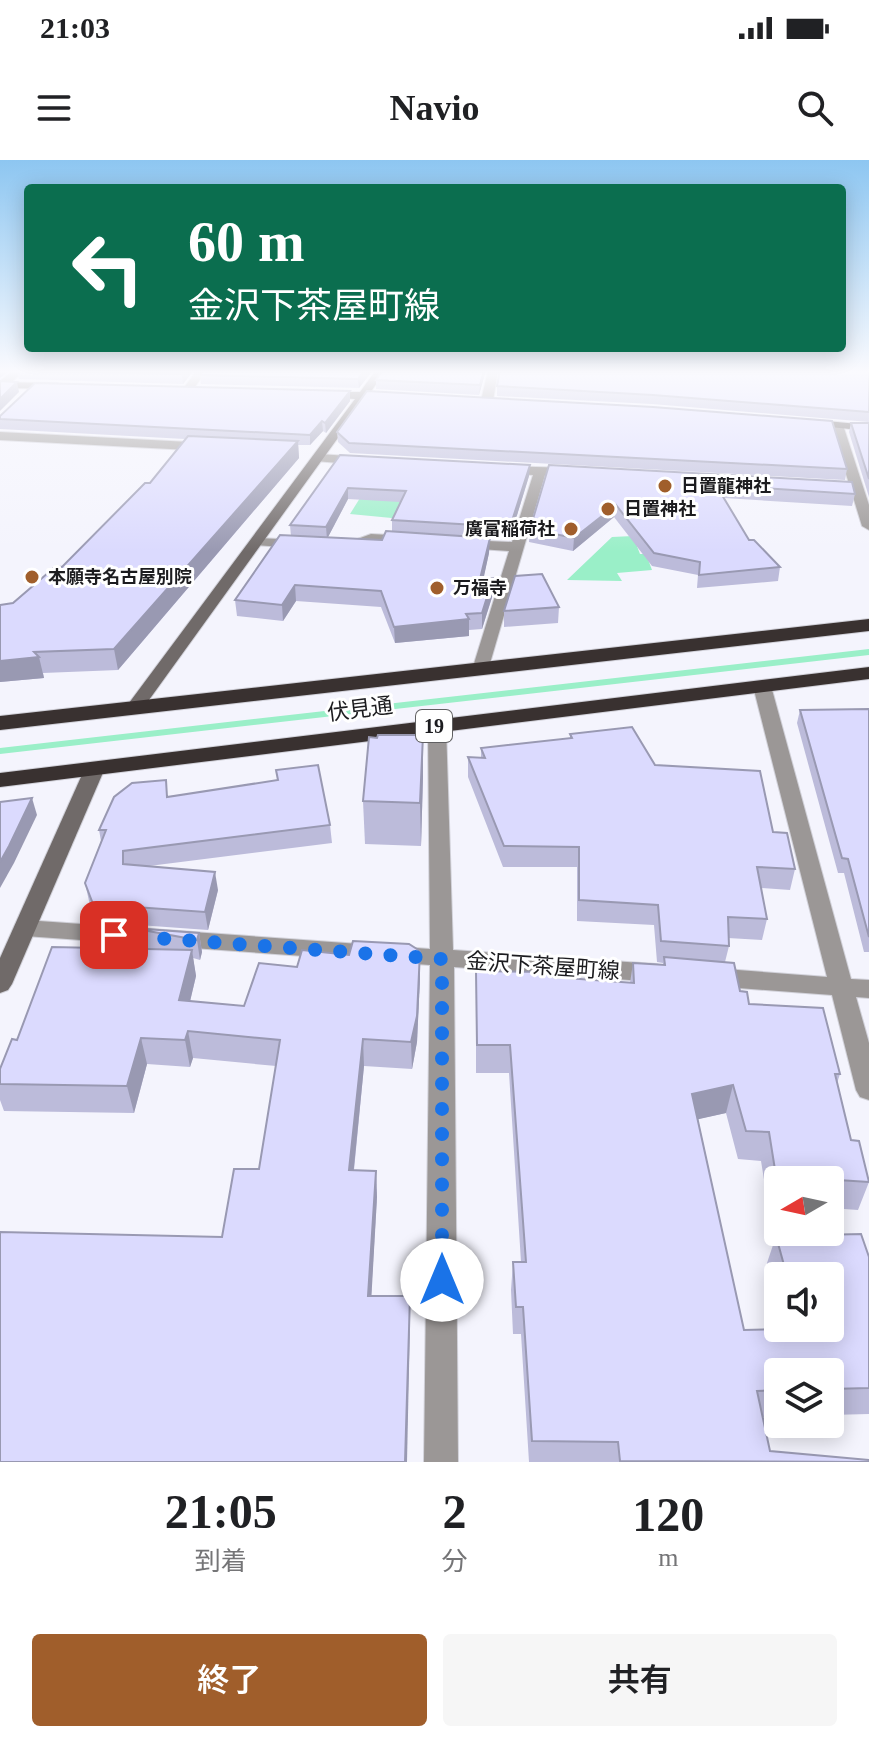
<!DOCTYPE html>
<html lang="ja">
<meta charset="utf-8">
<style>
:root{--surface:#fff;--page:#f6f6f6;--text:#202124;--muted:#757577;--accent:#a05e2b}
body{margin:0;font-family:"Times New Roman","Noto Sans JP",serif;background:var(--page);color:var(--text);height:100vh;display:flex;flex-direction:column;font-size:30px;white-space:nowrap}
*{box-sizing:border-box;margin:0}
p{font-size:26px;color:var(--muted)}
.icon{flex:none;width:44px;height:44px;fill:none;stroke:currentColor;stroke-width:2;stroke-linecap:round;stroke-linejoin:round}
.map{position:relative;height:1302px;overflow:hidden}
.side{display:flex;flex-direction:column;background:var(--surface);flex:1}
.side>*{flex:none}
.banner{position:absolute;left:24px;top:24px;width:822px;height:168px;border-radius:8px;box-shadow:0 4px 20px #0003;background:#0b6e4f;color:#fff;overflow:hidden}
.needle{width:52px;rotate:261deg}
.tools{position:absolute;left:764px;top:1006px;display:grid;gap:16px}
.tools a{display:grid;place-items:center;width:80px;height:80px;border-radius:8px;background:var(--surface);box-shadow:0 4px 20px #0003;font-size:40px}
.pin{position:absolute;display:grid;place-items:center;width:68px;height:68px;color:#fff;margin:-34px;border-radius:16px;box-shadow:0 4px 12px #0006}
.me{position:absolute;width:88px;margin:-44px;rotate:0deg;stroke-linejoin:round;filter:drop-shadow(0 0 6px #0008)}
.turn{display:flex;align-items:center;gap:28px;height:168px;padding:0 32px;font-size:36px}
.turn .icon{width:104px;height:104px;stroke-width:2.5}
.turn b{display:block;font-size:56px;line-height:68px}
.eta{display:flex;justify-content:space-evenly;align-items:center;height:136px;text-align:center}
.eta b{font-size:48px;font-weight:600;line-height:56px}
.action{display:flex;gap:16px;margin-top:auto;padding:16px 32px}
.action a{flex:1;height:92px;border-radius:8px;background:var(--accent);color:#fff;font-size:32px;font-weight:600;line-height:92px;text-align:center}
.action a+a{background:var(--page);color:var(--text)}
.status{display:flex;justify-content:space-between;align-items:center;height:56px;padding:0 40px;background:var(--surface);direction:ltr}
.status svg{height:22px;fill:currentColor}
header{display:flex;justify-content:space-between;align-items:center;height:104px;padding:0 32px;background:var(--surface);font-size:36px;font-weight:600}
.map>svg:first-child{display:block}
.green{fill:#9aefc8}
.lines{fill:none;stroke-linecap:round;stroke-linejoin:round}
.street-casing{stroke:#d1d1d9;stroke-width:2}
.secondary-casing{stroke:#d1d1d9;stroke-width:2}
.highway-casing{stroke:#d1d1d9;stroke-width:2}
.street{fill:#9b9796;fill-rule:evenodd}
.secondary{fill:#706a69;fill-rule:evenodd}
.highway{fill:#393130;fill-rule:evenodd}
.wall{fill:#bcbbda;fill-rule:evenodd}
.shaded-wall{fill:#9999b2}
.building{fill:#dbdafe;stroke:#9999b2;stroke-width:2}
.route{stroke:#1a73e8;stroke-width:14;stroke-dasharray:0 25.2}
.poi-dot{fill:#a05e2b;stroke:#fff;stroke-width:3}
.labels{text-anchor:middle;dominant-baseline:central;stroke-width:6;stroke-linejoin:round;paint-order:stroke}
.far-poi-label{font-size:18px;font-weight:bold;fill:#1c1c1f;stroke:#fff;text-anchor:start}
.shield{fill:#fff;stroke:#606062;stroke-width:2}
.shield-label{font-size:20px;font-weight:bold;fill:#1c1c1f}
.street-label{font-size:22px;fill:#1c1c1f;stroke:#fff}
</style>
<div class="status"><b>21:03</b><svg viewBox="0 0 49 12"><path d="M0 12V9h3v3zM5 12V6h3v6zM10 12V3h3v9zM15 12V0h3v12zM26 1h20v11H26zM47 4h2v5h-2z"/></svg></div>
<header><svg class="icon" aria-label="menu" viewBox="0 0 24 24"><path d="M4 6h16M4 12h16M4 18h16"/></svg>Navio<svg class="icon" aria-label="search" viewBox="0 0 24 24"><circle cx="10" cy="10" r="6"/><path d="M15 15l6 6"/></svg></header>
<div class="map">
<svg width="869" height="1302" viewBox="0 0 869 1302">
<rect width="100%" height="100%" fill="#f4f4fd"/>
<g class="green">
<path d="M365,330L521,333L423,361L350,354Z"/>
<path d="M633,376L640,394H646L652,410L617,413L622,421L567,420L612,377Z"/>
<path d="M869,489V495L0,594V588Z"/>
</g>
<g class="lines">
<defs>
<g id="street">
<path d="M14,210H25L6,227L0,228V221Z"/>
<path d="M197,210H207L192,231H184L183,229Z"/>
<path d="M488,210H498L493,241L487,244L481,241Z"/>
<path d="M837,262L843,265L869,345V370L862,366L831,265Z"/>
<path d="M0,272L208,283L214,287L208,291L0,280Z"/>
<path d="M319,294L363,297L369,301L363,305L315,301V295Z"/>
<path d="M502,306L574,308L580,312L574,316L545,315L488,510L480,515L472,510L509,391L465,388L458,384L465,380L512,382L533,315L498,313L496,310Z"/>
<path d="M371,374L409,376L416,380L409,384L372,382L343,391L336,387Z"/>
<path d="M258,378L299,380L306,384L299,388L253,385V379Z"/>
<path d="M762,521L771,526L851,819L869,820V838L856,837L869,883V940L860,937L856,930L832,835L712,826L704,823L700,817L704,811L712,808L827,817L753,526Z"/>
<path d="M437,561L446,566L453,790L656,804L664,807L668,813L664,819L656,822L454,807L458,1302H424L430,805L25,776L17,774L14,768L17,762L25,760L430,789L428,566Z"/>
</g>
<g id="secondary">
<path d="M376,210H386L370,233L394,235V239H366L141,551H129L126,547L129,543L355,239L322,237L318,236V232H360Z"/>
<path d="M0,222L58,223L63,226L58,229L0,228Z"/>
<path d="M805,259L869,265V271L801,264V260Z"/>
<path d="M95,602L105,608L12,824L8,830L0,833V798L85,608Z"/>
</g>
<g id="highway">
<path d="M869,459V471L0,570V556Z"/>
<path d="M869,507V519L0,627V613Z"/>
</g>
</defs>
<use href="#street" class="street-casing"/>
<use href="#secondary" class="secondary-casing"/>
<use href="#highway" class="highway-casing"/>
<use href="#street" class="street"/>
<use href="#secondary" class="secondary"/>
<use href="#highway" class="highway"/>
</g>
<g class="wall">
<path d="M17,210H194L183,224L19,219Z"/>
<path d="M373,210L359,228L201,224L200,215Z"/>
<path d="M486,210L479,235L376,229V220Z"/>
<path d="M869,210V262L652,244L497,236V226Z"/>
<path d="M350,231V241L326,273L323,271L310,285H298L299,298L118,510L43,513L44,518L0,522V445L13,443L62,407L150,323L185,279L0,269V256Z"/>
<path d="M851,263H869V337L849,272Z"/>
<path d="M337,272L847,309L845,320L350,293L338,282Z"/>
<path d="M340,295L529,316L510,378L458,376L489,393L483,419L493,434L482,469L469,470V476L395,483L381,447L296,441L283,461L237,456L235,440L291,376L290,365ZM348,339L400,342L392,360V371L382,380L328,377Z"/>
<path d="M549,305L855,334L852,346L724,338L749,380L780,407L778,421L697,428L698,415L652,406L614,357L573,391L529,382L530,369Z"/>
<path d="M559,447L558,463L504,467V451Z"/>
<path d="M869,549V792H864L844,713H838L797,563L800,550Z"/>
<path d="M570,574L655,605L773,672L795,709L790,730L761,728L767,759L762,780L728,778L729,786L725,802L740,831L749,844L840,914L837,923L851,980L869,1022L858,1050L830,1048V1020H778V1045L768,1044L761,1001L738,999L726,953L698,959L744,1170L785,1169L784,1168H830V1116H778V1144L767,1103L776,1076L869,1097V1254L830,1255V1212H778V1256L763,1257L770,1291L869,1302H529L521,1174H513L511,1130L513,1102H521L509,913H476V811L630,823L633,803L663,804V803L657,802L654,765L577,761V707H503L468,617V597H481V588L570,578Z"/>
<path d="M423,575V617L421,686L365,684L363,641L377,578Z"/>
<path d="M168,636L330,665L332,683L149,706L218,730L208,770L97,762L89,741L85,723L101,681L99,670Z"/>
<path d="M132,768L199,773L202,792L200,800L193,798L196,816L190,841L244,846L297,807L349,795L420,791V818L417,882L412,909L364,906L354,1010L376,1011L377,1037L371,1136L410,1162L222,1077L259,1009L276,906L193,898L190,907L147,904L134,953L4,951L0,940V909L17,880L146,789L137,787Z"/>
</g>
<g class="shaded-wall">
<path d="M0,210H10L0,218Z"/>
<path d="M186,210H194L183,224L182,214Z"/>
<path d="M365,210H373L359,228L358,219Z"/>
<path d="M484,210H486L479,235L480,225Z"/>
<path d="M17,222L19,232L0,251V239Z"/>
<path d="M350,231V241L326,273L325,263Z"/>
<path d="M322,261L323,271L310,285V275Z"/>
<path d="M298,281L299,298L118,510L114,489Z"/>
<path d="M530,305L529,316L510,378V367Z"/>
<path d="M348,328V339L327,379L326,367Z"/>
<path d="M616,345L614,357L573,391L574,378Z"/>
<path d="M490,378L489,393L480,435V419Z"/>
<path d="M493,418V434L482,469V453Z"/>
<path d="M295,425L296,441L283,461L282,445Z"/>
<path d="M469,459V476L395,483L394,467Z"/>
<path d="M39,497L44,518L0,522V501Z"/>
<path d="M423,575V617L421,686L420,643Z"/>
<path d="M32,638L37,655L14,703L0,728V702Z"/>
<path d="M215,712L218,730L208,770L205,752Z"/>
<path d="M199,773L202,792L200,800L197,780Z"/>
<path d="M192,790L196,816L184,867L179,840Z"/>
<path d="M420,791V818L417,882L412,909L411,882Z"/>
<path d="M188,871L193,898L190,907L185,880Z"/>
<path d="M141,878L147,904L134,953L127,926Z"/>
<path d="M363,879L364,906L351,1037L349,1010Z"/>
<path d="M733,925L726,953L686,962L692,934Z"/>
<path d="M376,1011L377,1037L370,1162L368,1136Z"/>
<path d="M410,1136V1162L407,1302H405Z"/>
</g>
<g class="building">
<path d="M17,210H186L182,214Z"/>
<path d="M203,210H365L358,219L200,215Z"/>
<path d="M383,210H484L480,225L376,220Z"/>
<path d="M500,210H869V252L653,235L497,226Z"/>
<path d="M0,221L17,222L0,239Z"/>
<path d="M35,223L350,231L325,263L322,261L310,275L0,259V256Z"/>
<path d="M367,231L653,247L832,261L847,309L349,283L337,272Z"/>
<path d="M851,263H869V319Z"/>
<path d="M188,276L298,281L114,489L34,492L39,497L0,501V445L13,443L56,406L62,407L145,323H150Z"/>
<path d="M340,295L530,305L510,367L392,360L406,331L348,328L326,367L290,365Z"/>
<path d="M549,305L852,322L855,334L716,325L749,380H754L780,407L699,415L700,402L654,393L616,345L574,378L530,369Z"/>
<path d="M386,371L490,378L480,419L493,418L482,453L466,454L469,459L394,467L381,431L295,425L282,445L235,440L280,375L382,380Z"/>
<path d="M542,414L559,447L504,451L515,416Z"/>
<path d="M869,549V777L848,699L842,698L800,550Z"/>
<path d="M632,567L655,605L760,611L773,672L787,673L795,709L757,707L767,759L728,757L729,786L661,781L658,745L579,740V687L504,686L468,597L485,598L481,588L572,578L570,574Z"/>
<path d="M378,575H423L420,643L363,641L369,577L377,578Z"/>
<path d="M318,605L330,665L123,691V704L215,712L205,752L93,744L85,723L106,670H99L114,637L132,623L166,620L167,637L278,620L276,610Z"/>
<path d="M32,638L9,686L0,702V642Z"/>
<path d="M132,768L199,773L197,780Z"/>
<path d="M353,781L409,784L420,791L417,856L411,882L363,879L349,1010L376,1011L368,1136H410L405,1302H0V1072L222,1077L234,1009H259L280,880L188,871L185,880L141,878L127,926L0,924V909L12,879L17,880L52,787L192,790L179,840L244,846L259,803L297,807L302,790L349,795Z"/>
<path d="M664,797L734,803L740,831L747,832L749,844L823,848L840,914H835L851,980L859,981L869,1022L776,1016L769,972L746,971L733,925L692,934L744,1170L830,1168V1116H787L776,1076L861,1074L869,1097V1228L830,1229V1212H778V1230L757,1231L770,1291L869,1300V1302L620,1301L618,1282L532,1281L523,1147H516L513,1102H526L510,885H477L476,811L552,812L553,817L634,823L633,803L665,805Z"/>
</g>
<linearGradient id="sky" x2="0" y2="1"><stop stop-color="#8dc6f1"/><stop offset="0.54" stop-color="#fafafe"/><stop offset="1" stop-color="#fafafe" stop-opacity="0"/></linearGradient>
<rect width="869" height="392" fill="url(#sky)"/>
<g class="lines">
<path class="route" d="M114,775L442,799V1120"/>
</g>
<g class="poi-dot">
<circle cx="665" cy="326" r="8"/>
<circle cx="608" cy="349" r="8"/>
<circle cx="571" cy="369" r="8"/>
<circle cx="32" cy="417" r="8"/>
<circle cx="437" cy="428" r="8"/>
</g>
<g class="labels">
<g class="far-poi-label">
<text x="681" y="326">日置龍神社</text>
<text x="624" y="349">日置神社</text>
<text x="555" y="369" text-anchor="end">廣富稲荷社</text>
<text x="48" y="417">本願寺名古屋別院</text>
<text x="453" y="428">万福寺</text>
</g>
<rect class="shield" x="416" y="550" width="36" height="32" rx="6"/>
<g class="shield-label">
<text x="434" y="566">19</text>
</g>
<g class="street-label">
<text transform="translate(360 549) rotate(-7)">伏見通</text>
<text transform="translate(543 806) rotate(4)">金沢下茶屋町線</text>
</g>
</g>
</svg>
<div class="tools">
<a><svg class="needle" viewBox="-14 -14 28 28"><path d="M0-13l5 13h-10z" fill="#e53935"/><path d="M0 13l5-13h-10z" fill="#757577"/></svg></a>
<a><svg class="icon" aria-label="sound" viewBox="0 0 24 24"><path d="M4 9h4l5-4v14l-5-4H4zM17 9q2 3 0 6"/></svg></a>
<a><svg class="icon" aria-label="layers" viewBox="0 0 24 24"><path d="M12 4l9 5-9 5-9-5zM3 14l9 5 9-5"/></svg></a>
</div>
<div class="pin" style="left:114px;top:775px;background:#d93025"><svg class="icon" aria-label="arrive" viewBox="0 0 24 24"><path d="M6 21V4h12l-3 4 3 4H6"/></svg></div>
<svg class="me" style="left:442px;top:1120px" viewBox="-20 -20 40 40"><circle r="19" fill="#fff"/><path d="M0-13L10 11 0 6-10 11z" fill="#1a73e8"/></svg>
<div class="banner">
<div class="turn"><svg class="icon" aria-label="left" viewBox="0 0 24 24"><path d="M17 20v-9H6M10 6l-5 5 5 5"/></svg><div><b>60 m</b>金沢下茶屋町線</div></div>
</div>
</div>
<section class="side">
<div class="eta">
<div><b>21:05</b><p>到着</p></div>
<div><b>2</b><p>分</p></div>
<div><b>120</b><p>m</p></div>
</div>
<div class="action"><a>終了</a><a>共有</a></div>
</section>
